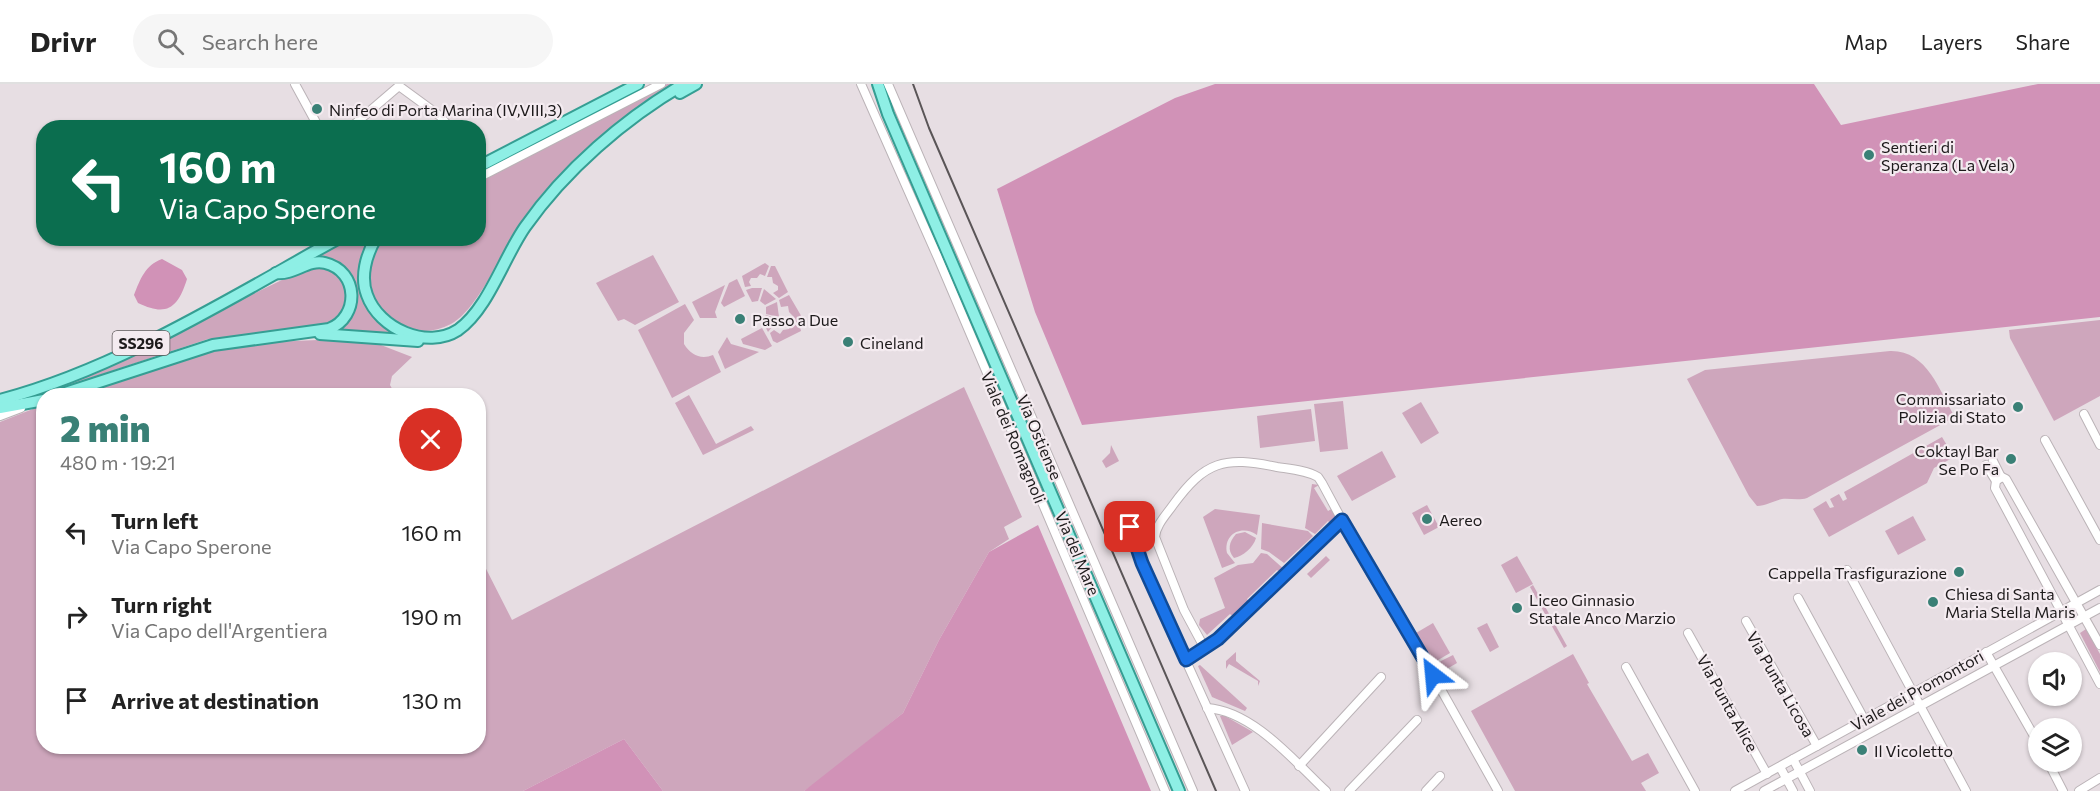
<!DOCTYPE html>
<meta charset="utf-8">
<style>
:root{--surface:#fff;--page:#f6f6f6;--text:#222;--muted:#767676;--line:#e0e0e0;--accent:#3a8076}
body{margin:0;font-family:Commissioner,sans-serif;background:var(--page);color:var(--text);height:100vh;display:flex;flex-direction:column;font-size:22px;white-space:nowrap}
*{box-sizing:border-box;margin:0}
p{font-size:20px;color:var(--muted)}
.icon{flex:none;width:33px;height:33px;fill:none;stroke:currentColor;stroke-width:2;stroke-linecap:round;stroke-linejoin:round}
.map{position:relative;flex:1;overflow:hidden}
.drawer{position:absolute;left:36px;top:304px;width:450px;height:366px;display:flex;flex-direction:column;background:var(--surface);border-radius:24px;box-shadow:0 2px 4px #0004}
.drawer>*{flex:none}
.banner{position:absolute;left:36px;top:36px;width:450px;height:126px;border-radius:24px;box-shadow:0 2px 4px #0004;background:#0b6e4f;color:#fff;overflow:hidden}
.buttons{position:absolute;left:2028px;top:568px;display:grid;gap:12px}
.buttons a{display:grid;place-items:center;width:54px;height:54px;border-radius:50%;background:var(--surface);box-shadow:0 2px 4px #0004;font-size:30px}
.pin{position:absolute;display:grid;place-items:center;width:51px;height:51px;color:#fff;margin:-26px;border-radius:12px;box-shadow:0 3px 9px #0006}
.me{position:absolute;width:66px;margin:-33px;rotate:331deg;stroke-linejoin:round;filter:drop-shadow(0 0 4px #0008)}
.turn{display:flex;align-items:center;gap:21px;height:126px;padding:0 24px;font-size:27px}
.turn .icon{width:78px;height:78px;stroke-width:2.5}
.turn b{display:block;font-size:42px;line-height:51px}
.round{display:grid;place-items:center;flex:none;width:63px;height:63px;border-radius:32px;background:var(--page)}
.head{display:flex;align-items:center;justify-content:space-between;height:102px;padding:0 24px}
h1{font-size:36px;font-weight:800;line-height:45px;color:var(--accent)}
ul{padding:0;list-style:none}
li{display:flex;align-items:center;gap:18px;height:84px;padding:0 24px}
li div{flex:1}
li b{display:block;font-size:22px}
li em{font-style:normal}
header{display:flex;align-items:center;gap:36px;box-sizing:border-box;height:84px;padding:0 30px;background:var(--surface);border-bottom:2px solid var(--line)}
header strong{font-size:28px}
nav{display:flex;gap:33px;margin-inline-start:auto;font-size:21px}
.search{width:420px;height:54px;background:var(--page);display:flex;align-items:center;gap:15px;box-sizing:border-box;padding:0 21px;border-radius:33px;color:var(--muted);font-size:22px}
.map>svg:first-child{display:block}
.green{fill:#cea6bc}
.forest{fill:#d192b7}
.lines{fill:none;stroke-linecap:round;stroke-linejoin:round}
.minor-casing{stroke:#bbb3b7;stroke-width:10}
.major-casing{stroke:#359e93;stroke-width:14}
.minor{stroke:#fff;stroke-width:8}
.major{stroke:#8eefe5;stroke-width:10}
.rail{stroke:#5a5557;stroke-width:2}
.route-casing{stroke:#114b97;stroke-width:15}
.route{stroke:#1a73e8;stroke-width:10}
.poi-dot{fill:#3a8076;stroke:#f4ebf0;stroke-width:2}
.labels{text-anchor:middle;dominant-baseline:central;stroke-width:4.5;stroke-linejoin:round;paint-order:stroke}
.shield{fill:#f4ebf0;stroke:#5e595b;stroke-width:1.5}
.shield-label{font-size:15px;font-weight:bold;fill:#1d1a1b}
.poi-label{font-size:16px;fill:#1d1a1b;stroke:#f4ebf0;text-anchor:start}
.street-label{font-size:16px;fill:#1d1a1b;stroke:#f4ebf0}
</style>
<header>
<strong>Drivr</strong>
<div class="search"><svg class="icon" aria-label="search" viewBox="0 0 24 24"><circle cx="10" cy="10" r="6"/><path d="M15 15l6 6"/></svg>Search here</div>
<nav><a>Map</a><a>Layers</a><a>Share</a></nav>
</header>
<div class="map">
<svg width="2100" height="707" viewBox="0 0 2100 707">
<rect width="100%" height="100%" fill="#e7dee3"/>
<g class="green">
<path d="M667,0H674C622,33 573,72 533,121C510,151 480,225 451,240C419,257 387,241 372,211C363,192 371,171 380,155L478,154L479,98Z"/>
<path d="M350,155H372L364,213L405,251L336,245L354,200L322,173H314Z"/>
<path d="M653,171L679,218L635,241L624,235L618,237L596,199Z"/>
<path d="M765,179L769,182L765,192L760,190L757,194H751L749,198L751,202L745,203L742,192Z"/>
<path d="M315,180L343,191L350,212L340,234L326,241L208,255L54,306Z"/>
<path d="M771,182H775L788,208L779,214L773,209L778,206V202L773,199L772,193H767Z"/>
<path d="M737,195L745,212L724,223L721,219L729,199Z"/>
<path d="M725,201L715,228L717,234H700L692,218Z"/>
<path d="M752,204H762L758,217L752,218L746,206Z"/>
<path d="M764,205L776,215L765,221L760,217Z"/>
<path d="M789,211L803,235L802,240L790,237L794,233L789,228L788,222L781,223L779,216Z"/>
<path d="M777,218L779,233L766,230V223Z"/>
<path d="M685,220L694,236L684,249V260C691,271 701,276 713,271L721,288L672,314L638,246Z"/>
<path d="M766,231L778,235L768,248L762,236Z"/>
<path d="M2100,236V312L2054,337L2010,254L2009,246Z"/>
<path d="M790,239L800,243L801,247L777,259L773,257L770,249L774,246L780,250L783,246L789,245Z"/>
<path d="M762,244L772,262L765,266L743,260L741,255Z"/>
<path d="M727,253L731,260L759,268L725,285L718,268Z"/>
<path d="M341,255L368,256L412,273L392,292L390,301L396,312H70L209,267L246,259Z"/>
<path d="M1890,267C1927,266 1939,306 1955,333L1807,414C1798,417 1790,414 1782,415C1773,417 1766,422 1757,422L1749,412L1687,295L1705,286Z"/>
<path d="M964,303L1022,433L1004,443L1009,455L989,468L939,556L903,629L819,697L804,707H663L624,655L523,707H0V338L43,321L44,663H478L479,471L512,536Z"/>
<path d="M689,311L716,360L751,342L754,346L703,371L675,319Z"/>
<path d="M1343,317L1348,365L1320,368L1314,320Z"/>
<path d="M1421,318L1439,349L1421,360L1402,329Z"/>
<path d="M1311,325L1315,357L1260,364L1257,332Z"/>
<path d="M1942,353L1954,373L1934,384L1927,399L1829,453L1813,425L1826,417L1830,424L1834,423L1830,415L1839,410L1843,417L1847,415L1844,408Z"/>
<path d="M1111,361L1119,377L1106,384L1102,377L1110,369Z"/>
<path d="M1382,367L1396,393L1352,417L1337,392Z"/>
<path d="M1312,400L1319,401L1314,404L1328,427L1333,424L1337,437L1332,441L1328,437L1315,450L1305,444Z"/>
<path d="M1427,421L1439,443L1424,451L1412,429Z"/>
<path d="M1215,425L1260,431L1257,451C1242,440 1223,450 1227,469L1235,479L1222,484L1203,433Z"/>
<path d="M1913,432L1926,456L1898,471L1885,447Z"/>
<path d="M1262,439L1308,447L1313,452L1284,479L1269,468L1261,465Z"/>
<path d="M1245,448L1256,454C1253,464 1243,472 1234,474C1227,466 1229,458 1236,450Z"/>
<path d="M1261,469L1267,470L1285,486L1281,489L1277,486L1247,515L1250,519L1235,534L1230,530L1207,551L1199,541L1200,535L1225,524L1214,494L1238,481L1253,479Z"/>
<path d="M1326,472L1330,476L1311,494L1307,490Z"/>
<path d="M1517,472L1533,500L1516,509L1501,481Z"/>
<path d="M1533,501L1567,562L1564,564L1530,503Z"/>
<path d="M1433,539L1450,569L1433,579L1416,549Z"/>
<path d="M1487,539L1499,563L1490,568L1477,544Z"/>
<path d="M2086,545L2100,570V588L2080,549Z"/>
<path d="M1236,568V577L1260,597L1258,602V597L1229,580L1226,585V577Z"/>
<path d="M1573,570L1589,599L1587,600L1632,677L1648,669L1659,689L1641,699L1646,707H1515L1471,627Z"/>
<path d="M1453,571L1457,579L1440,589L1435,580Z"/>
<path d="M1200,581L1247,624L1245,627L1212,613L1198,582Z"/>
<path d="M1220,632H1225L1253,648L1232,661Z"/>
</g>
<g class="forest">
<path d="M1215,0H1814L1841,41L2038,0H2100V233L1082,341L1035,228L997,105L1175,14Z"/>
<path d="M162,175L182,186L187,195C178,224 167,233 138,219L134,211C140,196 145,181 162,175Z"/>
<path d="M1038,441L1151,707H804L903,629L939,556L989,468Z"/>
<path d="M624,655L663,707H523Z"/>
</g>
<g class="lines">
<defs>
<g id="minor">
<path d="M295,0L319,44"/>
<path d="M861,0L938,174L1165,707"/>
<path d="M888,0L1193,707"/>
<path d="M350,44L399,2L440,32L450,44"/>
<path d="M478,94L661,0"/>
<path d="M2084,330L2100,361"/>
<path d="M0,332L21,324"/>
<path d="M2045,356L2100,456"/>
<path d="M1993,377L2001,393"/>
<path d="M1986,381L1996,397"/>
<path d="M1342,436L1205,565L1184,526L1155,453C1156,441 1166,431 1173,421C1205,377 1224,372 1277,383C1290,385 1306,386 1318,393L1322,399L1372,492L1379,496L1402,536L1498,707"/>
<path d="M1130,443L1147,491L1245,707"/>
<path d="M1847,486L1966,707"/>
<path d="M1798,514L1864,635"/>
<path d="M1746,537L1817,662"/>
<path d="M1688,549L1767,690"/>
<path d="M2100,561L2006,395L2002,393L1996,397L1995,404L2100,600"/>
<path d="M1986,568L2038,659"/>
<path d="M1186,576L1205,565"/>
<path d="M1626,583L1695,707"/>
<path d="M1207,624C1253,627 1294,677 1326,707"/>
<path d="M1793,675L1810,707"/>
<path d="M2048,678L2063,707"/>
<path d="M1299,682L1381,593"/>
<path d="M1780,683L1793,707"/>
<path d="M1349,707L1417,636"/>
<path d="M1426,707L1440,692"/>
<path d="M1735,707L2100,506"/>
<path d="M1764,707L2100,524"/>
<path d="M2079,707L2100,694"/>
</g>
<g id="major">
<path d="M878,0L888,30L1179,707"/>
<path d="M680,9L696,0"/>
<path d="M478,83L638,0"/>
<path d="M376,154C366,171 360,193 367,211C379,245 427,266 458,246C488,225 504,173 525,143C565,86 624,35 684,0"/>
<path d="M320,250L418,257"/>
<path d="M56,312L213,261L329,245C360,233 359,187 325,179C307,175 295,191 276,189"/>
<path d="M0,316C118,285 232,213 339,154"/>
<path d="M0,324L44,316"/>
</g>
</defs>
<use href="#minor" class="minor-casing"/>
<use href="#major" class="major-casing"/>
<use href="#minor" class="minor"/>
<use href="#major" class="major"/>
<path class="rail" d="M913,0L929,44L1216,707"/>
</g>
<g class="lines">
<defs>
<path id="route" d="M1130,443L1142,479L1186,576L1218,555L1342,436L1433,591"/>
</defs>
<use href="#route" class="route-casing"/>
<use href="#route" class="route"/>
</g>
<g class="poi-dot">
<circle cx="317" cy="25" r="6"/>
<circle cx="1869" cy="71" r="6"/>
<circle cx="740" cy="235" r="6"/>
<circle cx="848" cy="258" r="6"/>
<circle cx="2018" cy="323" r="6"/>
<circle cx="2011" cy="375" r="6"/>
<circle cx="1427" cy="435" r="6"/>
<circle cx="1959" cy="488" r="6"/>
<circle cx="1933" cy="518" r="6"/>
<circle cx="1517" cy="524" r="6"/>
<circle cx="1862" cy="666" r="6"/>
</g>
<g class="labels">
<rect class="shield" x="112.5" y="247" width="57" height="24" rx="4.5"/>
<g class="shield-label">
<text x="141" y="259">SS296</text>
</g>
<g class="poi-label">
<text x="329" y="25">Ninfeo di Porta Marina (IV,VIII,3)</text>
<text x="1881" y="62">Sentieri di<tspan x="1881" dy="18">Speranza (La Vela)</tspan></text>
<text x="752" y="235">Passo a Due</text>
<text x="860" y="258">Cineland</text>
<text x="2006" y="314" text-anchor="end">Commissariato<tspan x="2006" dy="18">Polizia di Stato</tspan></text>
<text x="1999" y="366" text-anchor="end">Coktayl Bar<tspan x="1999" dy="18">Se Po Fa</tspan></text>
<text x="1439" y="435">Aereo</text>
<text x="1947" y="488" text-anchor="end">Cappella Trasfigurazione</text>
<text x="1945" y="509">Chiesa di Santa<tspan x="1945" dy="18">Maria Stella Maris</tspan></text>
<text x="1529" y="515">Liceo Ginnasio<tspan x="1529" dy="18">Statale Anco Marzio</tspan></text>
<text x="1874" y="666">Il Vicoletto</text>
</g>
<g class="street-label">
<text transform="translate(1014 353) rotate(67)">Viale dei Romagnoli</text>
<text transform="translate(1040 353) rotate(67)">Via Ostiense</text>
<text transform="translate(1078 469) rotate(67)">Via del Mare</text>
<text transform="translate(1781 600) rotate(60)">Via Punta Licosa</text>
<text transform="translate(1917 606) rotate(-29)">Viale dei Promontori</text>
<text transform="translate(1728 619) rotate(61)">Via Punta Alice</text>
</g>
</g>
</svg>
<div class="buttons">
<a><svg class="icon" aria-label="sound" viewBox="0 0 24 24"><path d="M4 9h4l5-4v14l-5-4H4zM17 9q2 3 0 6"/></svg></a>
<a><svg class="icon" aria-label="layers" viewBox="0 0 24 24"><path d="M12 4l9 5-9 5-9-5zM3 14l9 5 9-5"/></svg></a>
</div>
<div class="pin" style="left:1130px;top:443px;background:#d93025"><svg class="icon" aria-label="arrive" viewBox="0 0 24 24"><path d="M6 21V4h12l-3 4 3 4H6"/></svg></div>
<svg class="me" style="left:1433px;top:591px" viewBox="-20 -20 40 40"><path d="M0-17L14 15 0 8-14 15z" fill="#1a73e8" stroke="#fff" stroke-width="4"/></svg>
<div class="banner">
<div class="turn"><svg class="icon" aria-label="left" viewBox="0 0 24 24"><path d="M17 20v-9H6M10 6l-5 5 5 5"/></svg><div><b>160 m</b>Via Capo Sperone</div></div>
</div>
<section class="drawer">
<div class="head"><div><h1>2 min</h1><p>480 m · 19:21</p></div><a class="round" style="background:#d93025;color:#fff"><svg class="icon" aria-label="close" viewBox="0 0 24 24"><path d="M6 6l12 12M18 6L6 18"/></svg></a></div>
<ul>
<li><svg class="icon" aria-label="left" viewBox="0 0 24 24"><path d="M17 20v-9H6M10 6l-5 5 5 5"/></svg><div><b>Turn left</b><p>Via Capo Sperone</p></div><em>160 m</em></li>
<li><svg class="icon" aria-label="right" viewBox="0 0 24 24"><path d="M7 20v-9h11M14 6l5 5-5 5"/></svg><div><b>Turn right</b><p>Via Capo dell'Argentiera</p></div><em>190 m</em></li>
<li><svg class="icon" aria-label="arrive" viewBox="0 0 24 24"><path d="M6 21V4h12l-3 4 3 4H6"/></svg><div><b>Arrive at destination</b></div><em>130 m</em></li>
</ul>
</section>
</div>
